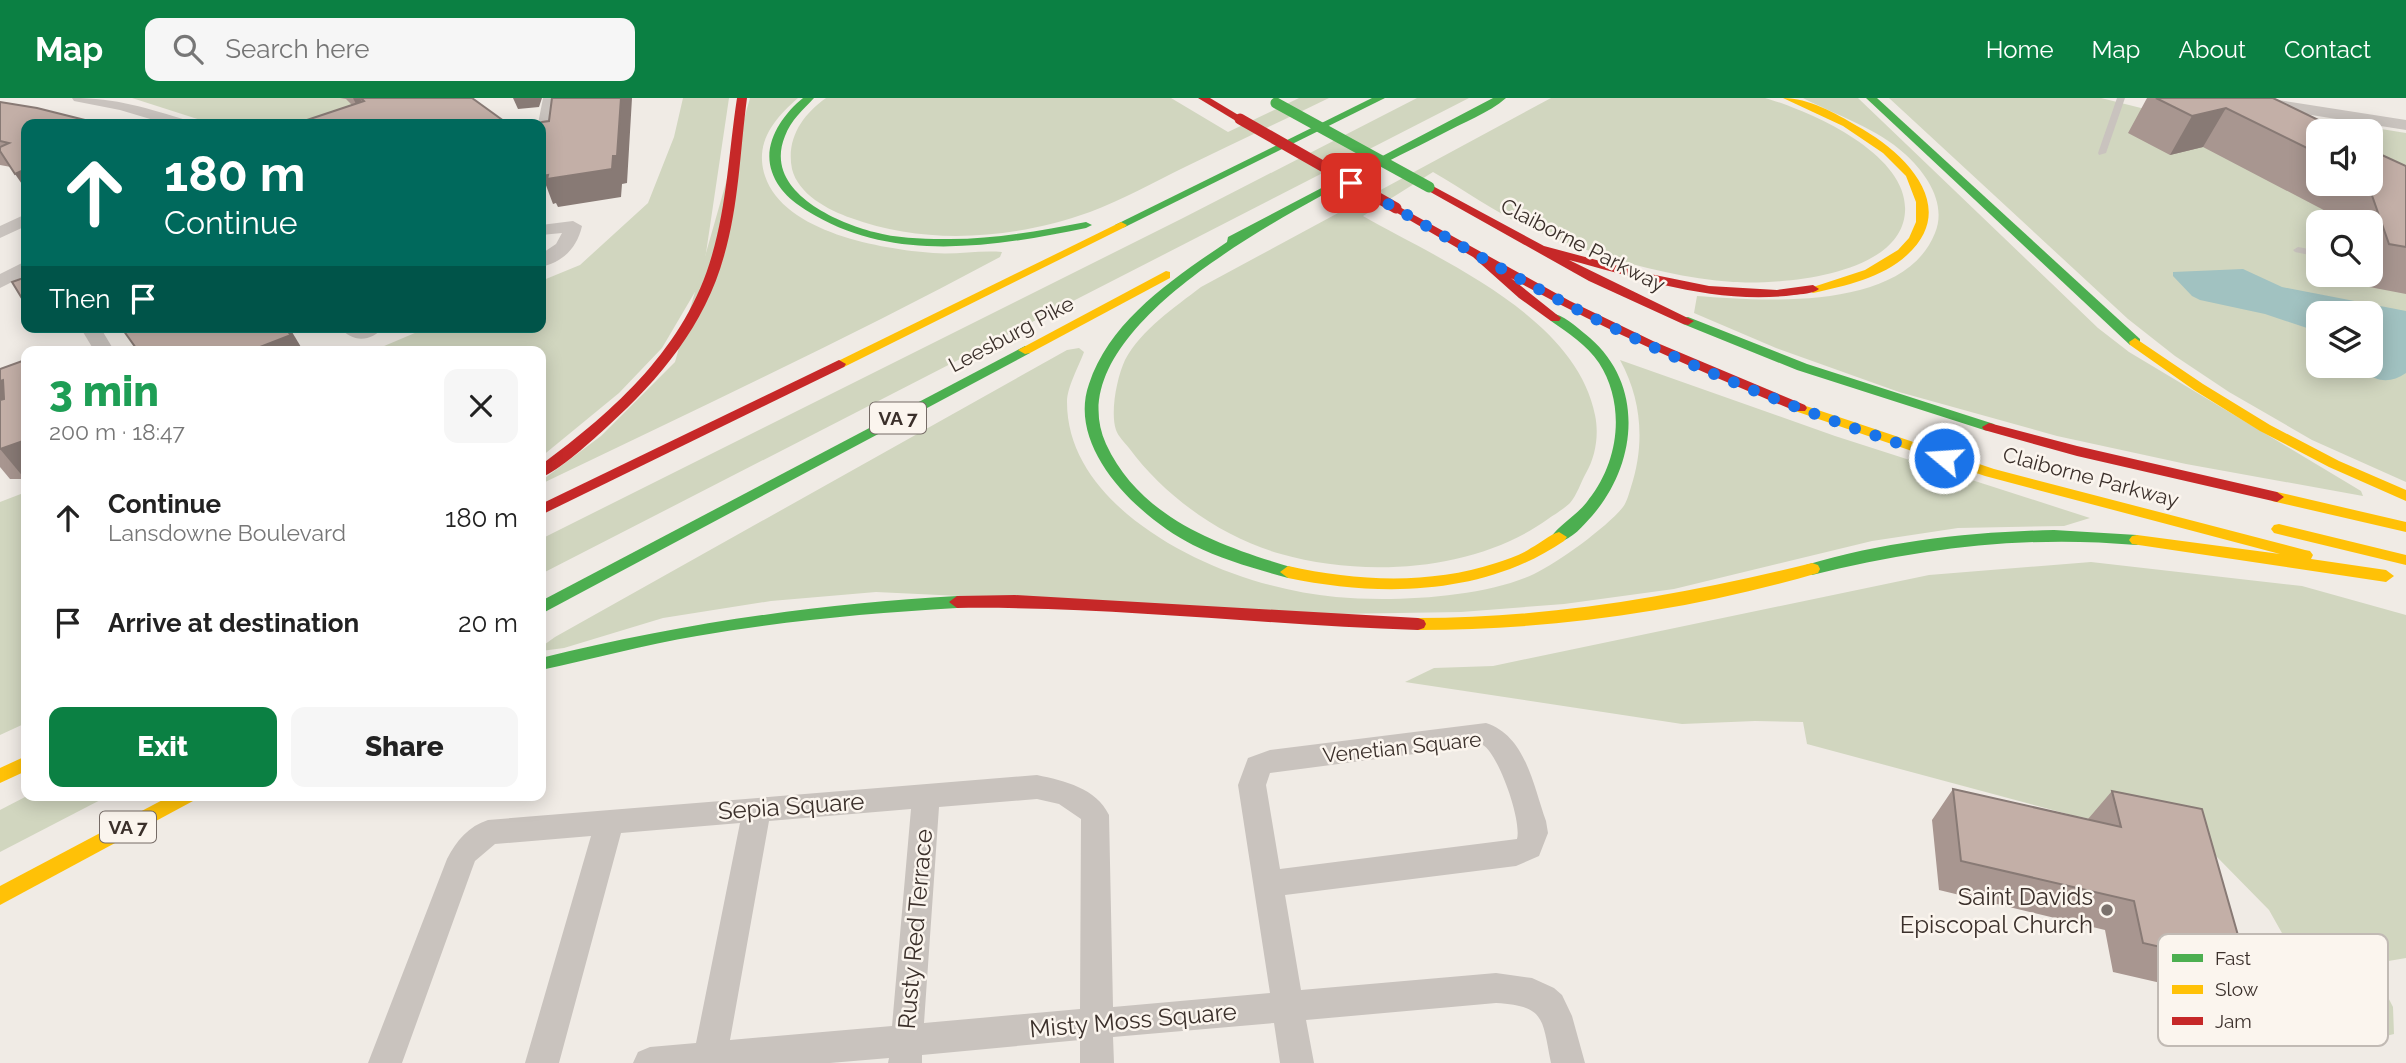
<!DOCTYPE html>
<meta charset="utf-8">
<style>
:root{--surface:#fff;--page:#f6f6f6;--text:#222;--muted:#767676;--accent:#0b8043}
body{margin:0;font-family:Raleway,sans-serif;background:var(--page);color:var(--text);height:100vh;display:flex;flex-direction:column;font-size:26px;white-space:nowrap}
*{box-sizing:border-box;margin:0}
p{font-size:23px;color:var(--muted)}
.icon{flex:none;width:38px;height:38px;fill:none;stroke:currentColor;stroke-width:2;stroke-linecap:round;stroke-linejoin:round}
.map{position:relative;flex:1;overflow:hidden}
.drawer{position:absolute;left:21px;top:248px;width:525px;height:455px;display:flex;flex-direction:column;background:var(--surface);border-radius:14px;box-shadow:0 4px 18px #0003}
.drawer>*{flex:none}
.hud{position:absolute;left:21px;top:21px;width:525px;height:214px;border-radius:14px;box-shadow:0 4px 18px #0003;background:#00695c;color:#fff;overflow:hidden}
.buttons{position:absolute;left:2306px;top:21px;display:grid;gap:14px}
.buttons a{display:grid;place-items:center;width:77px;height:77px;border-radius:14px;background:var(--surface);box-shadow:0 4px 18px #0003;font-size:35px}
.pin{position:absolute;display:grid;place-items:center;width:60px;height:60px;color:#fff;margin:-30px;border-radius:14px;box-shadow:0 4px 10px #0006}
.me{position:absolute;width:77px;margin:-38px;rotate:288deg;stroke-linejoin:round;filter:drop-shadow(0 0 5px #0008)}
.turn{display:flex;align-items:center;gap:24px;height:147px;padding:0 28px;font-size:32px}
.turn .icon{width:91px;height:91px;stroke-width:2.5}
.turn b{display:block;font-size:49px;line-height:60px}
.then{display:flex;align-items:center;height:66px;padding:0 28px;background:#0003;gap:14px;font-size:26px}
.round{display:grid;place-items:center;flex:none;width:74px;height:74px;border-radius:14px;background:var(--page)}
.headline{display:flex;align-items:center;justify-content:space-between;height:119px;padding:0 28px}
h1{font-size:42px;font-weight:800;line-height:52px;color:#1e9e55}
.button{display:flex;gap:14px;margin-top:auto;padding:14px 28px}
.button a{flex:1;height:80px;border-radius:14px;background:var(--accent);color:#fff;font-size:28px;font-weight:800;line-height:80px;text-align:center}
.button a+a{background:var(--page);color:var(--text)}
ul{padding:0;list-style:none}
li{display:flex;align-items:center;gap:21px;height:105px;padding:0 28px}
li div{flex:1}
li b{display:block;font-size:26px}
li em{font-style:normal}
header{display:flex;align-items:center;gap:42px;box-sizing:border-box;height:98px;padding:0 35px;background:var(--accent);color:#fff}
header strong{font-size:33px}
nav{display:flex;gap:38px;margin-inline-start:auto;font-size:24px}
.search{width:490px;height:63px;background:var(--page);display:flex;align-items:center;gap:18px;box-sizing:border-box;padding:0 24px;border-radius:14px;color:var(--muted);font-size:26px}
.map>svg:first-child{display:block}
.green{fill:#d1d6bf;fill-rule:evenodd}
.water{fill:#a1c2c1}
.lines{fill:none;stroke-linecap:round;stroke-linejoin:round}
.lane{fill:#c9c3be;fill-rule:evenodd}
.street{fill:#c9c3be;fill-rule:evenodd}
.fast{fill:#4caf50;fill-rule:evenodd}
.slow{fill:#ffc107;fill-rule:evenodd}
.jam{fill:#c62828;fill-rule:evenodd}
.fast-bridge{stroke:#4caf50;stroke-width:11}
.jam-bridge{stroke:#c62828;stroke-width:11}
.wall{fill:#a89690}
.shaded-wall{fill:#887a75}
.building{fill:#c3afa7;stroke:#887a75;stroke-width:2}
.route{stroke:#1a73e8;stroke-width:12;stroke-dasharray:0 21.6}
.poi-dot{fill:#7a716c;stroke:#fbf5ee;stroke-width:2.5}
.labels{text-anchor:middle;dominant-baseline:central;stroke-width:5;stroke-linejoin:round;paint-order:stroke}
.shield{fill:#fbf5ee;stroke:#756b66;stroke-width:2}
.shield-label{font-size:19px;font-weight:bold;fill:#3b302b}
.street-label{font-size:21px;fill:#3b302b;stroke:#fbf5ee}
.near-street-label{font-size:24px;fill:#3b302b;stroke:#fbf5ee}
.near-poi-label{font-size:24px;fill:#3b302b;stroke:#fbf5ee;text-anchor:end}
.key{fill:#fbf5ee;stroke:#c1bab4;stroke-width:2}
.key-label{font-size:19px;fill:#3b302b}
</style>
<header>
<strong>Map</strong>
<div class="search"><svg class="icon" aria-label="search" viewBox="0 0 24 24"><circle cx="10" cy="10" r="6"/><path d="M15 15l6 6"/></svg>Search here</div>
<nav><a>Home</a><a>Map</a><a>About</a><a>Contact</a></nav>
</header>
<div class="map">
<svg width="2406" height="965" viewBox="0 0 2406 965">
<rect width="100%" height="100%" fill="#f0ebe5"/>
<g class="green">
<path d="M132,0H376L296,26H213Z"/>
<path d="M683,0H729L702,182L662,250L619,295L541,359V254H370L429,229H541V183L580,167L648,105L674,39Z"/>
<path d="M750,0H798C774,21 754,45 765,78C784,135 882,151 933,155C956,157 979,152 1002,154L1000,159C849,240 695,312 541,386V383L601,338L675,264Z"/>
<path d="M826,0H1171L1228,34L1299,0H1329C1281,23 1233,46 1185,69C1154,84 1122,102 1090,114C1015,141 926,148 851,120C828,112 798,96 792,71C786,41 802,17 826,0Z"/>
<path d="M1417,0H1469L541,476V441L1183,120Z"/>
<path d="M1551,0H1765C1810,13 1909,56 1905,114C1901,178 1780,187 1733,184C1665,179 1597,158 1534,132C1499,117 1466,93 1433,74L1363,118C1442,163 1576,219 1595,317C1599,336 1596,358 1586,375C1581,384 1577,397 1570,405C1564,411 1555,416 1548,421C1476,473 1365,480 1281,456C1223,440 1165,399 1129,350C1125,345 1118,338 1116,332C1110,314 1117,279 1125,262C1141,232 1175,209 1201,189Z"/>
<path d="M1803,0H1858L2098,230L2129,254L2361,393L2363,398L2186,366L2057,338L1899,294L1776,250L1694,215L1697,198C1764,203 1904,214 1935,135C1947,106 1927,76 1905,56C1878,31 1836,17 1803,0Z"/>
<path d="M1889,0H2101L2141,10L2193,1L2406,35V384L2312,342L2229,294L2175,258L2128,221ZM2319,33H2371V86H2319ZM2319,124H2371V177H2319ZM2319,215H2371V268H2319Z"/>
<path d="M1079,250L1084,254C1079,268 1067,289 1067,304C1067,350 1093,387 1127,416C1183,463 1263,492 1336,499C1393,504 1482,500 1534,476C1559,464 1607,429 1623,409C1627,404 1629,395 1631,389C1645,346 1642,302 1620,262L1835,338L2090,420L2064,428L1958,430L1872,443L1674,491L1564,506L1461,514L1335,516L876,494L771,503L663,520L564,550L541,553V549L555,539L1067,252Z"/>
<path d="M26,394V625L0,637V404Z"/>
<path d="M2091,464L2302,488L2406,517V860L2371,866L2393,909L2394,936L2362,944L2304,874L2269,812L2216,758L2178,738L2075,718L1807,646L1803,624L1755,623L1682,626L1405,584L1434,570L1493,568L1929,477Z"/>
<path d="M27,698H108L0,754V712Z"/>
</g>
<path class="water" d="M2243,171L2282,189L2406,213V275C2391,285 2378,285 2364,273L2365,268H2371V215H2319V234L2265,216L2200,202L2192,198L2173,178V174Z"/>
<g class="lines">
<g class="lane">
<path d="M2117,0H2125L2106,55L2099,57L2098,55Z"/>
<path d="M2298,149L2319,153V159L2295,154L2293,152Z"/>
</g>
<g class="street">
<path d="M72,0C117,0 147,10 189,23L191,26H167L120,12L74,3Z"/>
<path d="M543,0H559L549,53L541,58V26H538Z"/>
<path d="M2228,0H2266L2406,22V32L2236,5Z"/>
<path d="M26,116V128L0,140V128Z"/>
<path d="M573,123L582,128C577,150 563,164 541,169V156L556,146L562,135L541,137V127Z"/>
<path d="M26,163V177L0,190V176Z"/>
<path d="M80,229H100L115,254H95Z"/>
<path d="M340,229H384C371,244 352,245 340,229Z"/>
<path d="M1486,625C1526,638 1533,687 1546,723L1548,735L1539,758L1516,768L1285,797L1301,892L1496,875L1532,880L1554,890L1562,897L1572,918L1585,965H1551C1542,921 1546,908 1496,905L1306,922L1314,965H1280L1274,925L1113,939L1114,965H1080V942L922,957V965H888L889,960L830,965H633L638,954L650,949L696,945L740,725L621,735L559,965H525L591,738L495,746L475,763L472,771L402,965H368L447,761C456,743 469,728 488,722L1037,677C1065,683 1096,690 1109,717L1113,909L1270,895L1238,687L1248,660L1270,652ZM1483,647C1499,657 1522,723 1517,741L1280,771L1266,687L1270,675ZM1037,701L1059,706L1081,721L1080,911L924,925L939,709ZM911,711L892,928L730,942L769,723Z"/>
</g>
<g class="fast">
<path d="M803,0H814C803,12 791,22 785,38C763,91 832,123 874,134C896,140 920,141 943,141C991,142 1039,133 1086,124L1092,127L1086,130C998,148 898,165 816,118C798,108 779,95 772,74C762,46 782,17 803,0Z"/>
<path d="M1372,0H1385L1125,129L1121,130L1115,127Z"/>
<path d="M1493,0H1506C1489,15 1462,25 1442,36C1355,82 1047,216 1106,346C1141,421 1220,448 1294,470L1296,474L1288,480C1256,471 1223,462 1193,447C1140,420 1066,351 1089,286C1110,222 1174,180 1227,144L1228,139Z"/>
<path d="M1866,0H1877L2140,241V247H2130Z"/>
<path d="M1555,216C1568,220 1580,232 1590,240C1645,288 1637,366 1592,418C1583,428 1572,441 1559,444L1551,439C1561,425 1579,416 1589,401C1619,363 1626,307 1599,265C1587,247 1568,235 1551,223V217Z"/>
<path d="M1688,219L1807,266L1994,326L1996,329L1989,333L1984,332L1797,272L1683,226V220Z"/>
<path d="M1025,248L1030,249V255L541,516V503Z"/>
<path d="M2054,432L2137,437L2145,442L2137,447C2024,437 1922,450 1812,477L1804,471L1806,467C1887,443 1971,434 2054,432Z"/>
<path d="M957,498L965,504L957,510C870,515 783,523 697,538C644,547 593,561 541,572V560C678,526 816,506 957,498Z"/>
</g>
<g class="slow">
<path d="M1783,0C1809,0 1835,15 1857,28C1903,53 1961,108 1907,157C1882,180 1845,188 1813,195L1807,191L1865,172L1898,152L1909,140L1916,124V104L1906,78L1883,55L1843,28Z"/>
<path d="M1121,124L1127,127L1125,129L844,269H834L832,266Z"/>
<path d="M1166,173L1170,174V180L1030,255L1025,256L1018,252Z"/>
<path d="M2135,240L2203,286L2270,327L2339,363L2406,392V403L2329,369L2260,333L2194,292L2130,247L2129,244Z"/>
<path d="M1800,306L1994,371L2305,452L2310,453L2313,457L2311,461L2386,472L2394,478L2386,484L2132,446L2129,442L2132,438L2137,437L2280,456L1985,378L1795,313L1793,310L1795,307Z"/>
<path d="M2277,394L2406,424V434L2272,403L2270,399Z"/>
<path d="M2279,426L2406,457V467L2274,435L2271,431L2274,427Z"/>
<path d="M1559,434L1567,439L1564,443C1483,498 1381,499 1288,480L1280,474L1288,468C1356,483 1429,487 1496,465C1508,461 1521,457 1531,450C1541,445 1549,437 1559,434Z"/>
<path d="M1812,465L1818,467L1820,471L1818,475C1688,513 1552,532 1418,532L1412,530L1410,526L1412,522L1418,520C1553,520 1682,497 1812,465Z"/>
<path d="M26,658V673L0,685V670Z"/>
<path d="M170,698H196L193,703L0,807V788Z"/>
</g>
<g class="jam">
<path d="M737,0H747C740,52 739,107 724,158C705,227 660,281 608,328C595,340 557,375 541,379V367C615,312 686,249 712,157C727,106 729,52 737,0Z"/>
<path d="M1198,0H1210L1245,21L1236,23Z"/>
<path d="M1429,86L1544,148L1645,175L1709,188L1777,192L1813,187L1819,191C1812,196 1802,196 1794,197C1716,207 1642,181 1569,162L1694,223L1688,227L1683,226L1589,183L1425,91L1423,89Z"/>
<path d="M1396,107L1570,203L1655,244L1805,307L1807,310L1805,313H1795C1698,272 1603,232 1511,180L1561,220L1559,223H1551L1519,200L1473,159L1392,112L1390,110Z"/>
<path d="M839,262L846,266L844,269L541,417V406Z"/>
<path d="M1989,325L2077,348L2277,394L2284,399L2277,404L2077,358L1984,332L1982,329Z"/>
<path d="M1015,497L1418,520L1424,522L1426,526L1424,530L1418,532C1264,527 1111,508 957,510L949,504L957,498Z"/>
</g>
<path class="fast-bridge" d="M1276,5L1429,89"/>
<path class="jam-bridge" d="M1240,21L1396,110"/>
</g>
<g class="wall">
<path d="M340,0H472L352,7L346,1Z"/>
<path d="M2147,0H2273L2335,30L2333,33H2319V86H2371L2406,68V196L2359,187L2355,177H2371V124H2339L2337,119L2203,49L2170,57L2128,35Z"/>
<path d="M0,4L26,26L11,69L0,67Z"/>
<path d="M0,271L25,381H10L0,369Z"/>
<path d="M1953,691L2088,721L2112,693L2247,869L2213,897L2113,874L2105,832L1939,792L1932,722Z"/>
</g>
<g class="shaded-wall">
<path d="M353,0H360L366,12L360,14Z"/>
<path d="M513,0H542L539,9L518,11Z"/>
<path d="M621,0H632L627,85L622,86L621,99L558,109L556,105L553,106L544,82L541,83V54L613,58Z"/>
<path d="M2226,10L2203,49L2170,57L2192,18Z"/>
<path d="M26,71V92L15,76Z"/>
<path d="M289,229L304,254H247L285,230Z"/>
<path d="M3,282L26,310L0,321V283Z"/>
<path d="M26,342V381H25L0,351Z"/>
</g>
<g class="building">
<path d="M361,0H472L508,26H498L499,23L489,26H295L364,3Z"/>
<path d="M552,0H621L617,58H613L612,71L547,81L548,77L542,78L544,53L541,54V26H539L542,24L549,23Z"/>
<path d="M2156,0H2273L2335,30L2328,32L2331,33H2319V56L2226,10L2192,18Z"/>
<path d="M0,4L37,10L101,26H26V71L15,76L0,53V49L9,45L0,43Z"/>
<path d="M2371,52L2406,68V149L2389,146L2368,86H2371Z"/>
<path d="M26,179V207L12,184Z"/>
<path d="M121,229H289L285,230L291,237L247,254H137L138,253Z"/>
<path d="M25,262L26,264V342L0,351V302L4,301L3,282L0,283V271Z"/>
<path d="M1953,691L2121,729L2112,693L2202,711L2247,869L2143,845L2134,803L1961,763Z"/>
</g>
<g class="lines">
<path class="route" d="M1351,85C1450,141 1548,200 1651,248C1746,292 1845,329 1944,360"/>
</g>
<circle class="poi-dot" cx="2107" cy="812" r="7"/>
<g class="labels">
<g class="shield">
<rect x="870" y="304.5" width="56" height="31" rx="5"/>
<rect x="100" y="713.5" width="56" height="31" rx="5"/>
</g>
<g class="shield-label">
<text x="898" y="320">VA 7</text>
<text x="128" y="729">VA 7</text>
</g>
<g class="street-label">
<text transform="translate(1583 147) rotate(27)">Claiborne Parkway</text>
<text transform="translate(1011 236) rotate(-28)">Leesburg Pike</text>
<text transform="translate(2091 379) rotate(15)">Claiborne Parkway</text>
<text transform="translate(1402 649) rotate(-6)">Venetian Square</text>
</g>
<g class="near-street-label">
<text transform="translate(791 708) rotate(-4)">Sepia Square</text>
<text transform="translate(915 831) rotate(-85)">Rusty Red Terrace</text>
<text transform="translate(1133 922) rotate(-5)">Misty Moss Square</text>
</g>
<g class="near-poi-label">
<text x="2093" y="798">Saint Davids<tspan x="2093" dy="28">Episcopal Church</tspan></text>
</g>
</g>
<rect x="2158" y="836" width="230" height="112" rx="10" class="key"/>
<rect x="2172" y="856" width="31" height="8" fill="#4caf50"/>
<rect x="2172" y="887" width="31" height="9" fill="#ffc107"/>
<rect x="2172" y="919" width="31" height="8" fill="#c62828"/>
<g class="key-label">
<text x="2215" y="867">Fast</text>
<text x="2215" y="898">Slow</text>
<text x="2215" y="930">Jam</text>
</g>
</svg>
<div class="buttons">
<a><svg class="icon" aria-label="sound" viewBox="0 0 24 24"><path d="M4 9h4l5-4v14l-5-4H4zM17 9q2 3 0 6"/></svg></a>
<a><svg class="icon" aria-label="search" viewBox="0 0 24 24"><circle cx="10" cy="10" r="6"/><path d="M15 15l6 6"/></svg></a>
<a><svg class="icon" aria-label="layers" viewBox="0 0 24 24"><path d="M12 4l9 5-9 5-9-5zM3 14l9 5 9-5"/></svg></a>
</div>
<div class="pin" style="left:1351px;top:85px;background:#d93025"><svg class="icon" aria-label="arrive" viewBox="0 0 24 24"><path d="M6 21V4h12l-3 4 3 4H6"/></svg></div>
<svg class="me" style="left:1944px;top:360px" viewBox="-20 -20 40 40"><circle r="17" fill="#1a73e8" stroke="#fff" stroke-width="3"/><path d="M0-11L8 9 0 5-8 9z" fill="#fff"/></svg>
<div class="hud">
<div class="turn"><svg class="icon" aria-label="ahead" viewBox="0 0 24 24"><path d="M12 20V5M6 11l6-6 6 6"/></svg><div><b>180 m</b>Continue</div></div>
<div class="then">Then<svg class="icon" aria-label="arrive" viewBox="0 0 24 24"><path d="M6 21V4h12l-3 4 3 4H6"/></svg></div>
</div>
<section class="drawer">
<div class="headline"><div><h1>3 min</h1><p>200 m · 18:47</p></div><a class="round"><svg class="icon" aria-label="close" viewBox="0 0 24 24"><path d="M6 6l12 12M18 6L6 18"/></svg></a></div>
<ul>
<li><svg class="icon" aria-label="ahead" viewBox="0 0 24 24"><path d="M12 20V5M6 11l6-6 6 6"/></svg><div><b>Continue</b><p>Lansdowne Boulevard</p></div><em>180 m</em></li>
<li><svg class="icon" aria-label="arrive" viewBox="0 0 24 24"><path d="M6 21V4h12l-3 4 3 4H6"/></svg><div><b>Arrive at destination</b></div><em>20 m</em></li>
</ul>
<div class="button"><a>Exit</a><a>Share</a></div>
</section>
</div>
